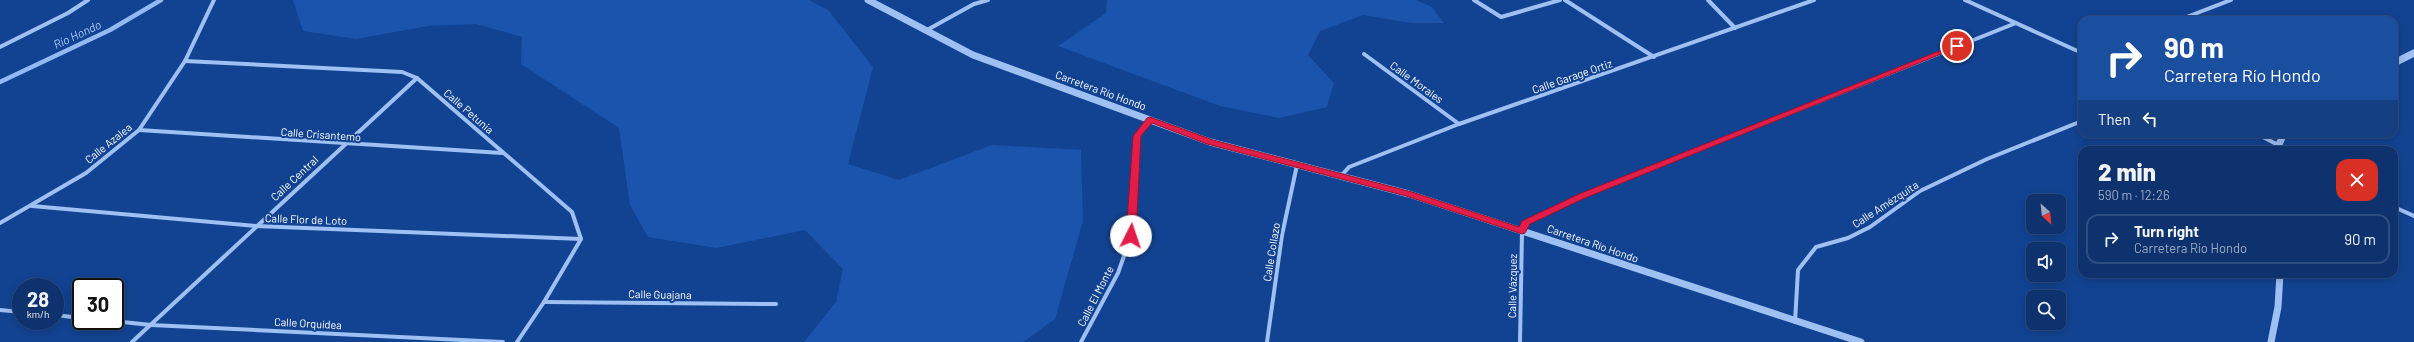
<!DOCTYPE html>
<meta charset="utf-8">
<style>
:root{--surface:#0e326e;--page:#1c3e76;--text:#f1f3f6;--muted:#9baac2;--line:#2e4d81}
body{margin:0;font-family:Barlow,sans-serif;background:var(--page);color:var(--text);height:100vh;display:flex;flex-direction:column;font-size:15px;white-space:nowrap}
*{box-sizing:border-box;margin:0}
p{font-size:13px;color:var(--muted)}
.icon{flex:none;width:22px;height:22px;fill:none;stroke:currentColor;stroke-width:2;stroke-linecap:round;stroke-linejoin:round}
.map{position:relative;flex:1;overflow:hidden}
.panel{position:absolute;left:2078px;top:146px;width:320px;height:132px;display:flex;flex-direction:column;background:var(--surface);border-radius:12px;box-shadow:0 2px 10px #0003,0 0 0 1px var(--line)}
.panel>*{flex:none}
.guide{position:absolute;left:2078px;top:16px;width:320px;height:122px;border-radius:12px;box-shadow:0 2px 10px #0003,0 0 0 1px var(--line);background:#1a4fa0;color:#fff;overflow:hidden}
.needle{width:26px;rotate:153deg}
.fabs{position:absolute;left:2026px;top:194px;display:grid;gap:8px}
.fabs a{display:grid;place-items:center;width:40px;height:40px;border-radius:8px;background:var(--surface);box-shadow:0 2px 10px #0003,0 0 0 1px var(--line);font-size:20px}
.speed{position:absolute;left:12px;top:278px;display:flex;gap:8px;font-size:20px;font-weight:700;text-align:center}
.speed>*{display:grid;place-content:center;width:52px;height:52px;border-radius:50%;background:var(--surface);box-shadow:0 2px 10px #0003,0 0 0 1px var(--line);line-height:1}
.speed small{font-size:10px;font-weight:400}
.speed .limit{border:2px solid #111;border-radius:6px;background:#fff;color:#111}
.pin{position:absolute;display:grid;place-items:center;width:34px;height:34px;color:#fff;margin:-17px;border:2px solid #fff;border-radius:50%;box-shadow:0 1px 4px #0007}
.me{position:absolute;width:44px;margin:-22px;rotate:4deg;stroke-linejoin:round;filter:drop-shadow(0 0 3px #0008)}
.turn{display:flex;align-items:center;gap:14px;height:84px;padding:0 20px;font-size:18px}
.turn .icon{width:52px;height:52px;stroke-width:2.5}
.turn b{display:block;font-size:28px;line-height:34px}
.then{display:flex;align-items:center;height:38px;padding:0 20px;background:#0003;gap:8px;font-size:15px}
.round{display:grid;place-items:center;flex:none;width:42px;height:42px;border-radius:12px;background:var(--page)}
.headline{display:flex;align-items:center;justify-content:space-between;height:68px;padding:0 20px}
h1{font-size:24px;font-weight:800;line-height:30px}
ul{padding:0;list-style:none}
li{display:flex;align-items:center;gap:12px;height:50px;margin:0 8px 6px;padding:0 12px;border:2px solid var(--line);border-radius:12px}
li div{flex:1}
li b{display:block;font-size:15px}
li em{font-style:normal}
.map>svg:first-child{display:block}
.green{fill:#1a54ac}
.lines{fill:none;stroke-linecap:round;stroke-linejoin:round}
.stream{stroke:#91baf5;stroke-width:4.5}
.minor{stroke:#9fc0f2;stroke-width:4}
.tertiary{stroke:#9fc0f2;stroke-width:7}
.route{fill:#e11d48;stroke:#92132f}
.labels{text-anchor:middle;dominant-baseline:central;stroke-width:4;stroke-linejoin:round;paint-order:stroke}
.street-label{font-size:11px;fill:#fff;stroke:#124392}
.water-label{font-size:12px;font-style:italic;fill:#abcbf9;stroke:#124392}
</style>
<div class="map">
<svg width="2414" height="342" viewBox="0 0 2414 342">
<rect width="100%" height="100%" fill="#124392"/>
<g class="green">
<path d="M293,0H809L828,10L873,67L848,164L899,180L992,145L1081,150L1083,221L1055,319L1023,342H804L836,302L843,269L805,230L716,248L648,237L630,205L619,128L521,64L522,37L476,24L428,26L356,39L303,31Z"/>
<path d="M1107,0H1416L1432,7L1444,23H1411L1363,15L1320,31L1308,55L1334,83L1327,107L1279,118L1220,106L1058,46L1106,13Z"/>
</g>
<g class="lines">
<path class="stream" d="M0,82L110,30L161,0"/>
<g class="minor">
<path d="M1474,0L1501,17L1560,0"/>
<path d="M1565,0L1654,57"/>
<path d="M1708,0L1735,28"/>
<path d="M1965,0L2082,53"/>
<path d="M2179,20L2231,0"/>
<path d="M927,30L974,4L988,0"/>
<path d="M0,47L68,13L88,0"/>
<path d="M1364,54L1459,124"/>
<path d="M185,61L402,72L417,78L572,212L581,239L544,302L517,342"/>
<path d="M139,130L502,153"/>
<path d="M2257,134L2288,150"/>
<path d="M1341,176L1349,167L1459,124L1814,0"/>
<path d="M32,206L256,226L581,239"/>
<path d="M2394,207L2414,216"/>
<path d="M0,223L86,173L139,130L185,61L214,0"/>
<path d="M544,302L776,304"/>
<path d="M0,310L21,312"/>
<path d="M55,315L81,318"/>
<path d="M113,321L151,325L503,342"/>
<path d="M1795,322L1798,270L1816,247L1848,238L1870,227L1920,191L1987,159L2082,121"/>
<path d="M132,342L417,78"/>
<path d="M1081,342L1118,273L1131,236L1137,136L1150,120"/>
<path d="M1267,342L1282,235L1297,165"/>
<path d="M1520,342L1522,231L1526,223L1582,196L2016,23"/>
</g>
<g class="tertiary">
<path d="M868,0L973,55L1210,142L1409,194L1861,342"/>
<path d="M2394,63L2414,53"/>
<path d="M2280,150L2279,144L2284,134"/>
<path d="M2271,342L2278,307L2280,274"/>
</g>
</g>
<path class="route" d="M1954,45L1961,46L1585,198L1530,224L1525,233L1522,234L1406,196L1207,144L1152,123L1141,136L1136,236L1131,239L1126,236L1133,136L1147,118L1150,117L1213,140L1412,192L1519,227L1522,221L1579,194Z"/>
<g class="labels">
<g class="street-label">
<text transform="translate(1572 76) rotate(-19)">Calle Garage Ortiz</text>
<text transform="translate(1417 82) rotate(36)">Calle Morales</text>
<text transform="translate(1101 90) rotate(20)">Carretera Río Hondo</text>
<text transform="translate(469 111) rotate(41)">Calle Petunia</text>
<text transform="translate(321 134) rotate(4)">Calle Crisantemo</text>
<text transform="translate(108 143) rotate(-39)">Calle Azalea</text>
<text transform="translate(294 178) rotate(-43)">Calle Central</text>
<text transform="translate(1885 204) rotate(-33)">Calle Amézquita</text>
<text transform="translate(306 219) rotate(2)">Calle Flor de Loto</text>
<text transform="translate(1593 243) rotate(19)">Carretera Río Hondo</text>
<text transform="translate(1271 252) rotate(-81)">Calle Collazo</text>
<text transform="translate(1512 286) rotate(-89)">Calle Vázquez</text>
<text transform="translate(660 294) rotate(1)">Calle Guajana</text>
<text transform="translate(1095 296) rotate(-63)">Calle El Monte</text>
<text transform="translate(308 323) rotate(3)">Calle Orquídea</text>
</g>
<g class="water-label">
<text transform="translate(77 34) rotate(-25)">Río Hondo</text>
</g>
</g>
</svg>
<div class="fabs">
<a><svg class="needle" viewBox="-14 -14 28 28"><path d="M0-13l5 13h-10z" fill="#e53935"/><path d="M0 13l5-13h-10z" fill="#9baac2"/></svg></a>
<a><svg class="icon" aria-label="sound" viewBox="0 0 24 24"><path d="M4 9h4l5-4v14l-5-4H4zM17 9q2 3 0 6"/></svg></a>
<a><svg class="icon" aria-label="search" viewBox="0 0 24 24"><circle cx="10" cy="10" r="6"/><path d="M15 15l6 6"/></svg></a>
</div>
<div class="speed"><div>28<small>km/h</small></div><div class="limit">30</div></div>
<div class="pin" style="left:1957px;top:46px;background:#d93025"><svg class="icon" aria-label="arrive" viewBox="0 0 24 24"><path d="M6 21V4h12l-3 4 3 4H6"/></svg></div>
<svg class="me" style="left:1131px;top:236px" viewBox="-20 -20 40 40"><circle r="19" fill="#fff"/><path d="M0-13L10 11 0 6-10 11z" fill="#e11d48"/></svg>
<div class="guide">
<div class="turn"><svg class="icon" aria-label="right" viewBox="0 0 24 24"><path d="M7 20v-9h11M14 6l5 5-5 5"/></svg><div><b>90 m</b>Carretera Río Hondo</div></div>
<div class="then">Then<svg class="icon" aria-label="left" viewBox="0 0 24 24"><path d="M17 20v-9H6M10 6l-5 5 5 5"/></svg></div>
</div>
<section class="panel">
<div class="headline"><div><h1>2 min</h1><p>590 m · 12:26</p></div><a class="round" style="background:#d93025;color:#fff"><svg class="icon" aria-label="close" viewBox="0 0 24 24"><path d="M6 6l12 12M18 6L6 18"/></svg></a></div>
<ul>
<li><svg class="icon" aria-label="right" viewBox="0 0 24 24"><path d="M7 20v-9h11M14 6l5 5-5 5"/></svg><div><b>Turn right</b><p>Carretera Río Hondo</p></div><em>90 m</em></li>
</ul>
</section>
</div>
